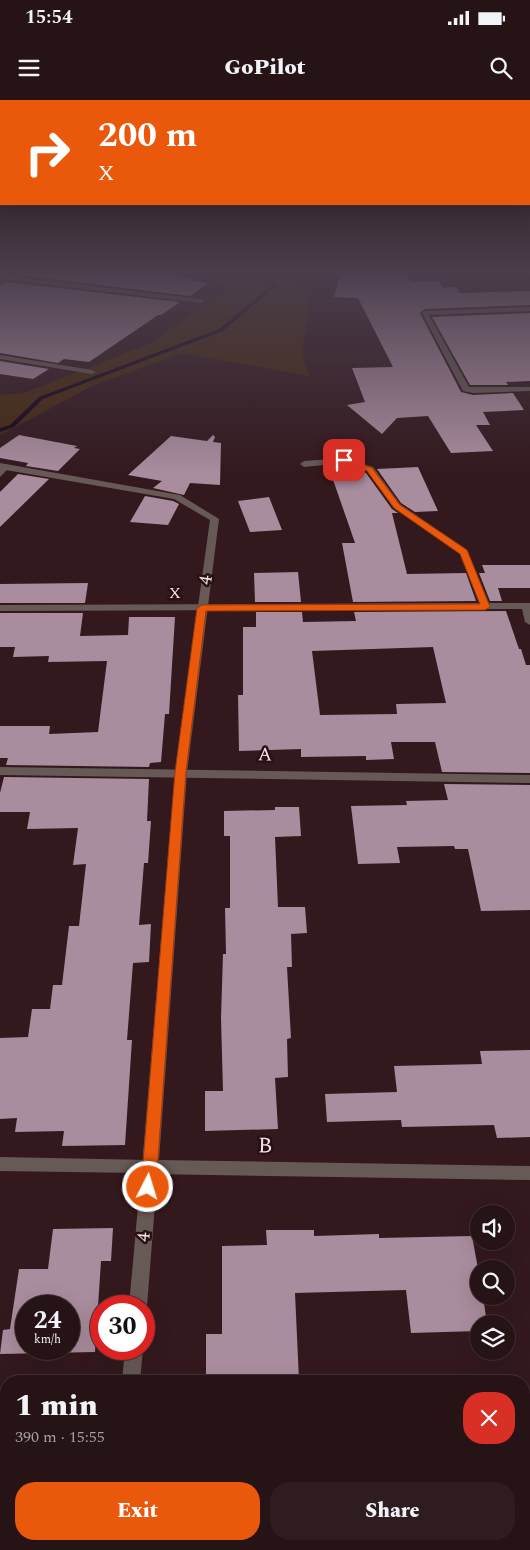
<!DOCTYPE html>
<meta charset="utf-8">
<style>
:root{--surface:#261316;--page:#2e1c1f;--text:#f1f3f6;--muted:#a49ea1;--line:#423235;--accent:#ea580c}
body{margin:0;font-family:Spectral,serif;background:var(--page);color:var(--text);height:100vh;display:flex;flex-direction:column;font-size:19px;white-space:nowrap}
*{box-sizing:border-box;margin:0}
p{font-size:16px;color:var(--muted)}
.icon{flex:none;width:28px;height:28px;fill:none;stroke:currentColor;stroke-width:2;stroke-linecap:round;stroke-linejoin:round}
.map{position:relative;flex:1;overflow:hidden}
.drawer{position:absolute;left:0px;top:1275px;width:530px;height:175px;display:flex;flex-direction:column;background:var(--surface);border-radius:20px 20px 0 0;box-shadow:0 5px 20px #0002,0 0 0 1px var(--line)}
.drawer>*{flex:none}
.guide{position:absolute;left:0px;top:0px;width:530px;height:105px;box-shadow:0 5px 20px #0002,0 0 0 1px var(--line);background:#ea580c;color:#fff;overflow:hidden}
.controls{position:absolute;left:470px;top:1105px;display:grid;gap:10px}
.controls a{display:grid;place-items:center;width:45px;height:45px;border-radius:50%;background:var(--surface);box-shadow:0 5px 20px #0002,0 0 0 1px var(--line);font-size:25px}
.speed{position:absolute;left:15px;top:1195px;display:flex;gap:10px;font-size:25px;font-weight:700;text-align:center}
.speed>*{display:grid;place-content:center;width:65px;height:65px;border-radius:50%;background:var(--surface);box-shadow:0 5px 20px #0002,0 0 0 1px var(--line);line-height:1}
.speed small{font-size:12px;font-weight:400}
.speed .limit{border:8px solid #d22;background:#fff;color:#111}
.pin{position:absolute;display:grid;place-items:center;width:42px;height:42px;color:#fff;margin:-21px;border-radius:10px;box-shadow:0 2px 8px #0006}
.me{position:absolute;width:55px;margin:-28px;rotate:5deg;stroke-linejoin:round;filter:drop-shadow(0 0 4px #0008)}
.turn{display:flex;align-items:center;gap:18px;height:105px;padding:0 15px;font-size:22px}
.turn .icon{width:65px;height:65px;stroke-width:2.5}
.turn b{display:block;font-size:35px;line-height:42px}
.round{display:grid;place-items:center;flex:none;width:52px;height:52px;border-radius:20px;background:var(--page)}
.headline{display:flex;align-items:center;justify-content:space-between;height:85px;padding:0 15px}
h1{font-size:30px;font-weight:800;line-height:38px}
.primary-button{display:flex;gap:10px;margin-top:auto;padding:10px 15px}
.primary-button a{flex:1;height:58px;border-radius:20px;background:var(--accent);color:#fff;font-size:20px;font-weight:800;line-height:58px;text-align:center}
.primary-button a+a{background:var(--page);color:var(--text)}
.status{display:flex;justify-content:space-between;align-items:center;height:35px;padding:0 25px;background:var(--surface);direction:ltr}
.status svg{height:14px;fill:currentColor}
header{display:flex;justify-content:space-between;align-items:center;height:65px;padding:0 15px;background:var(--surface);font-size:22px;font-weight:800}
.map>svg:first-child{display:block}
.green{fill:#46290f}
.lines{fill:none;stroke-linecap:round;stroke-linejoin:round}
.stream{fill:#17031d;fill-rule:evenodd}
.building{fill:#a98c9d;fill-rule:evenodd}
.minor{fill:#675956;fill-rule:evenodd}
.tertiary{fill:#675956;fill-rule:evenodd}
.route{fill:#ea580c;stroke:#983908}
.labels{text-anchor:middle;dominant-baseline:central;stroke-width:5;stroke-linejoin:round;paint-order:stroke}
.far-street-label{font-size:16px;fill:#f6e3e5;stroke:#281015}
.street-label{font-size:19px;fill:#f6e3e5;stroke:#281015}
.near-street-label{font-size:22px;fill:#f6e3e5;stroke:#281015}
</style>
<div class="status"><b>15:54</b><svg viewBox="0 0 49 12"><path d="M0 12V9h3v3zM5 12V6h3v6zM10 12V3h3v9zM15 12V0h3v12zM26 1h20v11H26zM47 4h2v5h-2z"/></svg></div>
<header><svg class="icon" aria-label="menu" viewBox="0 0 24 24"><path d="M4 6h16M4 12h16M4 18h16"/></svg>GoPilot<svg class="icon" aria-label="search" viewBox="0 0 24 24"><circle cx="10" cy="10" r="6"/><path d="M15 15l6 6"/></svg></header>
<div class="map">
<svg width="530" height="1450" viewBox="0 0 530 1450">
<rect width="100%" height="100%" fill="#33191e"/>
<path class="green" d="M199,170H286L310,193L302,252L309,276L183,253L94,285L0,335V295L24,293L149,244L230,188Z"/>
<g class="lines">
<path class="stream" d="M251,170H255L262,176L277,185L223,231L43,299L14,327L0,332V328L10,325L39,297L219,229L272,185L258,178Z"/>
</g>
<g class="building">
<path d="M28,170H132L195,178L190,181L208,183L190,196L18,175Z"/>
<path d="M404,170L411,182L438,181L443,188L456,187L460,193L530,191V205L425,209L420,213L461,292L473,295L513,293L524,310L483,312L490,325H476L493,351L451,353L428,316L397,318L382,334L347,305L365,302L352,268L393,267L358,198L334,197L341,172Z"/>
<path d="M6,182L180,202L161,215H158L89,262L64,259L58,263L0,253V185Z"/>
<path d="M530,213V281L506,282L508,285H470L432,217Z"/>
<path d="M0,261L49,269L33,279L0,274Z"/>
<path d="M19,335L77,346L74,348L80,349L58,371L26,366L28,363L0,358V348Z"/>
<path d="M213,335L215,337L213,342L221,343L220,385L190,383L184,395L153,388L162,381L128,375L171,336L207,341Z"/>
<path d="M418,367L438,411L415,412L401,403L377,369Z"/>
<path d="M357,370L366,373L392,409L398,413H392L407,474L466,473L476,501L353,502L342,443H355L330,371Z"/>
<path d="M18,374L49,379L0,427V392Z"/>
<path d="M145,396L173,401L179,404L168,425L130,422Z"/>
<path d="M269,397L282,430L250,432L238,401Z"/>
<path d="M482,465H530V488H498L502,501H490L479,473H485Z"/>
<path d="M298,472L301,502H255L254,473Z"/>
<path d="M88,483L85,503H0V484Z"/>
<path d="M506,511L519,549H521L526,565H530V673L442,672L435,642H391L394,659L366,660V656L301,657V649L239,651L238,595H243V527H256V512H302L303,522L356,521L354,512ZM433,547L446,603L396,604L397,614L320,615L312,551Z"/>
<path d="M0,513H83L80,536L128,535L129,517H175L169,614H165L161,662L150,663L149,667L6,665L8,658H0V626H50L49,634L98,632L107,561L48,562L49,556L13,557L15,547H0Z"/>
<path d="M4,677L149,679L147,721H151L148,763H144L139,825L151,824L149,862L133,863L127,940H132L125,1045L62,1046L64,1031L15,1032L17,1018L0,1019V938L28,937L32,909H50L53,885H62L69,826H79L86,764L73,765L78,728L27,729L30,712H0V693Z"/>
<path d="M444,684L530,685V810L481,811L468,749H455L454,746L397,747L400,763L358,764L351,706L407,705L406,701L448,700Z"/>
<path d="M275,707H299L301,736L275,737L278,807H305L307,833L291,834L292,867H287L291,938L287,939L288,977L275,978L278,1029L205,1031V991H223L221,918L223,854H226L225,808H230V736H224V711L275,710Z"/>
<path d="M530,950V1037L497,1038L494,1025L402,1027L401,1020L327,1022L325,994L397,992L394,966L482,964L480,951Z"/>
<path d="M113,1128L111,1161H101L95,1252L0,1254L3,1230L10,1229L19,1169H48L53,1129ZM26,1206H69V1249H26Z"/>
<path d="M266,1130H314V1136L379,1134V1138L472,1136L479,1174V1196H483L487,1224H479V1231L411,1233L406,1190L295,1193L299,1280L206,1281V1234H222V1146L267,1145Z"/>
</g>
<g class="lines">
<g class="minor">
<path d="M0,175L201,199L204,201L201,203L0,179Z"/>
<path d="M530,207V211L429,215L469,287H530V291L473,293L463,291L422,213L425,211Z"/>
<path d="M0,255L92,270L96,272L92,274L0,259Z"/>
<path d="M344,358L373,367L400,404L467,450L489,503H530V525L525,522L522,509L0,511V505L479,503L460,453L394,408L367,371L343,363L304,367L300,364L304,361Z"/>
<path d="M3,365L10,367L0,377V369Z"/>
<path d="M0,667L530,675V683L0,675Z"/>
<path d="M0,1057L150,1060L156,1062L158,1067L147,1206L144,1212V1206H129L141,1073L0,1071Z"/>
<path d="M125,1249H143L140,1281H122Z"/>
<path d="M107,1444H127L126,1450H106Z"/>
</g>
<g class="tertiary">
<path d="M0,170H8L0,174Z"/>
<path d="M0,363L180,395L219,419L187,672L159,1060L530,1066V1080L150,1074L144,1072L142,1067L175,672L210,420L174,399L0,369Z"/>
</g>
</g>
<linearGradient id="sky" x2="0" y2="1"><stop stop-color="#1c0e10"/><stop offset="0.46" stop-color="#4a3e4c"/><stop offset="1" stop-color="#4a3e4c" stop-opacity="0"/></linearGradient>
<rect width="530" height="373" fill="url(#sky)"/>
<path class="route" d="M341,358H346L372,368L400,405L467,450L490,507L485,510L206,511L186,672L156,1087L154,1091L148,1093L143,1091L141,1087L175,672L197,508L202,505L480,504L460,454L394,408L367,371L341,362Z"/>
<g class="labels">
<g class="far-street-label">
<text x="175" y="493">X</text>
</g>
<g class="street-label">
<text transform="translate(206 480) rotate(-82)">4</text>
<text transform="translate(265 655) rotate(1)">A</text>
<text transform="translate(144 1137) rotate(-85)">4</text>
</g>
<g class="near-street-label">
<text transform="translate(265 1046) rotate(1)">B</text>
</g>
</g>
</svg>
<div class="controls">
<a><svg class="icon" aria-label="sound" viewBox="0 0 24 24"><path d="M4 9h4l5-4v14l-5-4H4zM17 9q2 3 0 6"/></svg></a>
<a><svg class="icon" aria-label="search" viewBox="0 0 24 24"><circle cx="10" cy="10" r="6"/><path d="M15 15l6 6"/></svg></a>
<a><svg class="icon" aria-label="layers" viewBox="0 0 24 24"><path d="M12 4l9 5-9 5-9-5zM3 14l9 5 9-5"/></svg></a>
</div>
<div class="speed"><div>24<small>km/h</small></div><div class="limit">30</div></div>
<div class="pin" style="left:344px;top:360px;background:#d93025"><svg class="icon" aria-label="arrive" viewBox="0 0 24 24"><path d="M6 21V4h12l-3 4 3 4H6"/></svg></div>
<svg class="me" style="left:148px;top:1087px" viewBox="-20 -20 40 40"><circle r="17" fill="#ea580c" stroke="#fff" stroke-width="3"/><path d="M0-11L8 9 0 5-8 9z" fill="#fff"/></svg>
<div class="guide">
<div class="turn"><svg class="icon" aria-label="right" viewBox="0 0 24 24"><path d="M7 20v-9h11M14 6l5 5-5 5"/></svg><div><b>200 m</b>X</div></div>
</div>
<section class="drawer">
<div class="headline"><div><h1>1 min</h1><p>390 m · 15:55</p></div><a class="round" style="background:#d93025;color:#fff"><svg class="icon" aria-label="close" viewBox="0 0 24 24"><path d="M6 6l12 12M18 6L6 18"/></svg></a></div>
<div class="primary-button"><a>Exit</a><a>Share</a></div>
</section>
</div>
